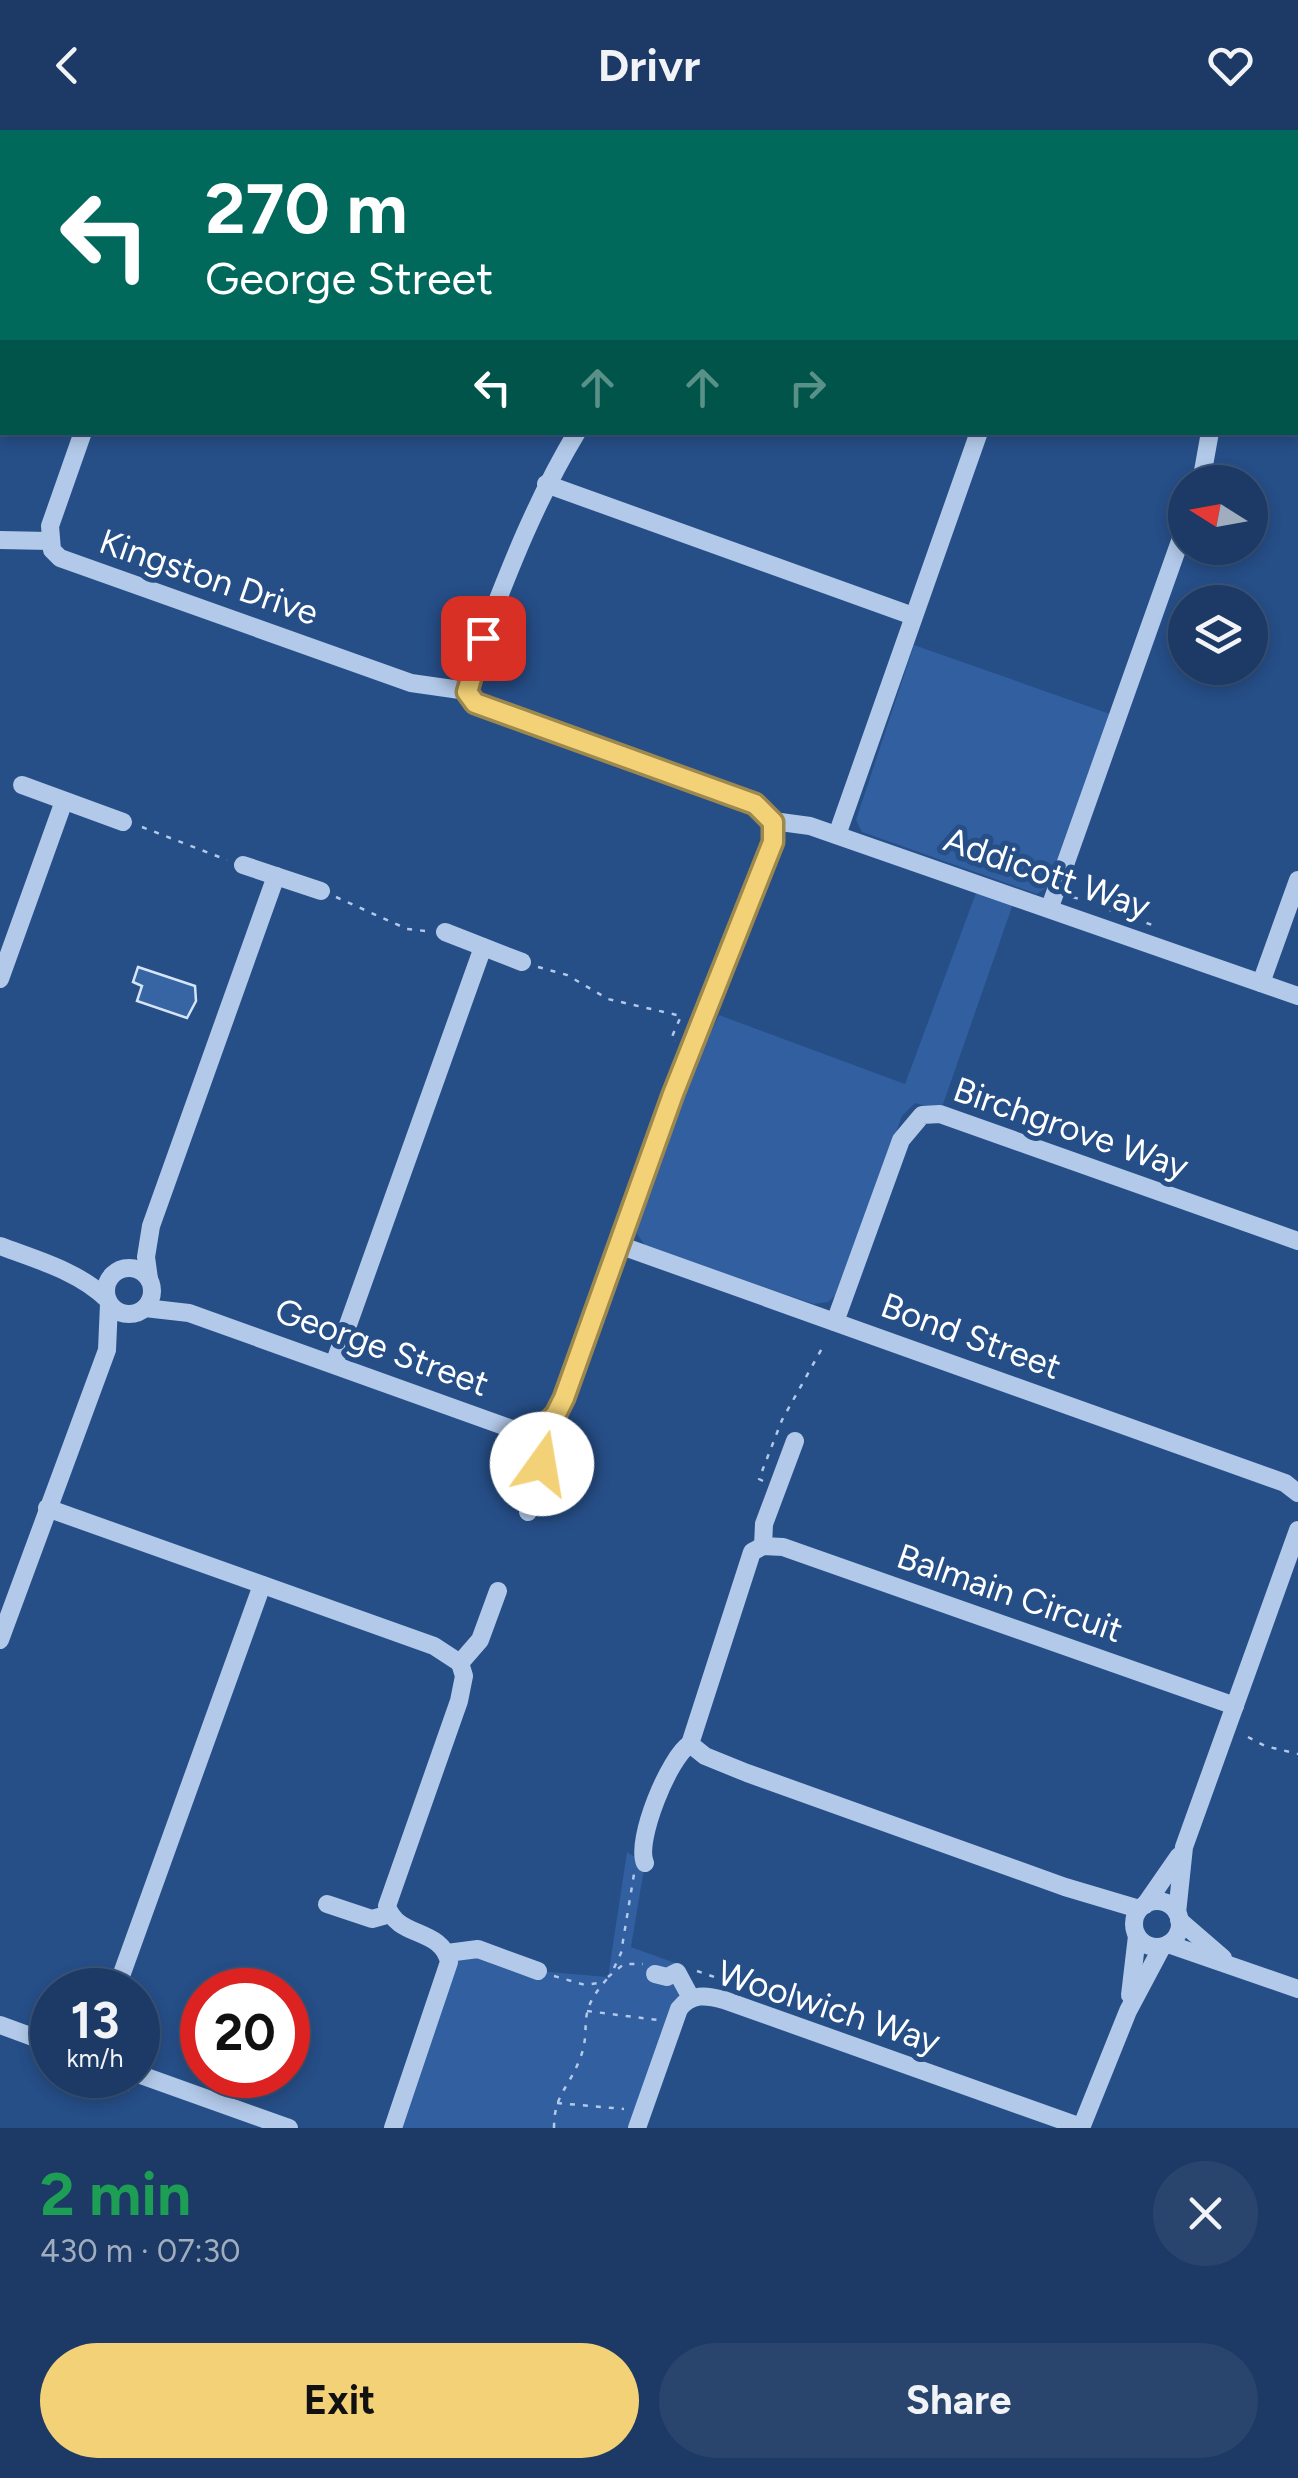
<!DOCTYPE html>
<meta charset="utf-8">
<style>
:root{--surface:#1c3a65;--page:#29456e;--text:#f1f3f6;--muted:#a0adbf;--line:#3a5479;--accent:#f2d177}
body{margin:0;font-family:Figtree,sans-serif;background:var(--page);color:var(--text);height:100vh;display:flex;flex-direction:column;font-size:38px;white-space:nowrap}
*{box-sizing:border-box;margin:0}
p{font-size:32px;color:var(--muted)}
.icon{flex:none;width:55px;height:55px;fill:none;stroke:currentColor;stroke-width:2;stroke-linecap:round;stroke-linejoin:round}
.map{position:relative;height:1998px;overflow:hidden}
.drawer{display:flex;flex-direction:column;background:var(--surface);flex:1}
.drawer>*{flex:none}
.hud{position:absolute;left:0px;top:0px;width:1300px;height:305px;box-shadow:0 5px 15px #0003,0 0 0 2px var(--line);background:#00695c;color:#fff;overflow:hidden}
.needle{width:65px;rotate:281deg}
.fabs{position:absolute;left:1168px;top:335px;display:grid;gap:20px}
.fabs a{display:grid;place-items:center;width:100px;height:100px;border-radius:50%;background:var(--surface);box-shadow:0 5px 15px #0003,0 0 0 2px var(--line);font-size:50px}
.speed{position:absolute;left:30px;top:1838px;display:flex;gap:20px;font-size:50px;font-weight:700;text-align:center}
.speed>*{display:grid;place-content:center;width:130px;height:130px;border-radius:50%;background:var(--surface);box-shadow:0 5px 15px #0003,0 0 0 2px var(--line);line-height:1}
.speed small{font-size:25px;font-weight:400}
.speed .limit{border:15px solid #d22;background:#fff;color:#111}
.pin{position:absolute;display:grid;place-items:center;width:85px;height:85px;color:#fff;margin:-42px;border-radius:20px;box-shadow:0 5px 15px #0006}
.me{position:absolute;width:110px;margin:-55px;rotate:13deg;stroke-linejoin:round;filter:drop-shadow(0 0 8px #0008)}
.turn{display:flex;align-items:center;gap:35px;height:210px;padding:0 40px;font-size:45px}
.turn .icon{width:130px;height:130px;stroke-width:2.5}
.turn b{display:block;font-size:70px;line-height:85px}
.lanes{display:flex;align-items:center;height:95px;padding:0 40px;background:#0003;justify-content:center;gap:50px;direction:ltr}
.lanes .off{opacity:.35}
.round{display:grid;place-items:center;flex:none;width:105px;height:105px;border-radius:52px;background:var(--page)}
.summary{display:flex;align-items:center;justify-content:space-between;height:170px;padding:0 40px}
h1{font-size:60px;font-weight:700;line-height:75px;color:#1e9e55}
.primary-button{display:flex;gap:20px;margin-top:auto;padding:20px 40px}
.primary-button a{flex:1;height:115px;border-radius:60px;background:var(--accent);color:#111;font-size:40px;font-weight:700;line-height:115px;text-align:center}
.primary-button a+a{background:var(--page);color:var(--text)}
header{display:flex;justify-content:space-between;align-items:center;height:130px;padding:0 40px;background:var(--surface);font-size:45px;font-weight:700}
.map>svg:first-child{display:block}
.green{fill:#315f9f}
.building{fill:#3765a4;stroke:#d6e4f7;stroke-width:2.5}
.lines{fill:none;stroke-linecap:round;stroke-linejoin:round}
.path{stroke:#b2c9e9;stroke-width:2.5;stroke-dasharray:5 8;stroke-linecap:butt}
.minor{stroke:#b2c9e9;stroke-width:18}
.route-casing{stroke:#9d884d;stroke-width:25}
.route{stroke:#f2d177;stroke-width:18}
.labels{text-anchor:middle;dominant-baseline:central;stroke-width:10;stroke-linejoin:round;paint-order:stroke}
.street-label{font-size:35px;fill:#fff;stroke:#264e87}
</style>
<header><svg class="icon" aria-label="back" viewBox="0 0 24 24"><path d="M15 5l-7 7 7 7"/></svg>Drivr<svg class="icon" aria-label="heart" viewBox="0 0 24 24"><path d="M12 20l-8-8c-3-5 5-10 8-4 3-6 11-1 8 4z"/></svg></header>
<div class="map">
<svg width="1298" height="1998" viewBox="0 0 1298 1998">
<rect width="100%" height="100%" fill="#264e87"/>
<g class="green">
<path d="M0,0H227L2,2V222Z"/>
<path d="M914,515L1110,584L1052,754L1037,764L862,702L856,690Z"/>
<path d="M976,763L1013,774L941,980L915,973L902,986L838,1163L828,1172L814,1174L647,1118L637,1104L638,1091L680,968L719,885L905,954Z"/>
<path d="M627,1722L645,1733L631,1817L675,1833L679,1867L634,1998H393L449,1832L478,1819L538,1841L608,1847Z"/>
</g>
<path class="building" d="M138,837L195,856L196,871L187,888L137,871L142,856L133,852Z"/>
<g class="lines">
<g class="path">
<path d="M1127,0L1129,2"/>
<path d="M1267,0L1270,2"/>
<path d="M202,2L203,0"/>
<path d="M1298,26V27"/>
<path d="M1298,150V151"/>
<path d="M0,213L2,214"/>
<path d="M0,250L2,251"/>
<path d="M142,697L227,730"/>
<path d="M336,767L407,799L426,801"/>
<path d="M1073,767L1155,796"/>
<path d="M538,837L567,845L608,869L681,886L671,909L675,911"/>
<path d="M763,1351L759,1349L782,1290L825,1213"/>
<path d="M1248,1607L1265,1616L1298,1624"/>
<path d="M614,1838L621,1823L634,1744"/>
<path d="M697,1841L723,1850"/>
<path d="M554,1846L585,1855L599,1853"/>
<path d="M608,1847L624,1834H643"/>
<path d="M587,1881L658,1890"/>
<path d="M88,1945L129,1960"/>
<path d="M557,1973L624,1979"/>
<path d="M554,1998C554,1965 568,1959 579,1931C594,1896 573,1887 607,1849"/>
</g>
<g class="minor">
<path d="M475,0L481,2"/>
<path d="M1017,0L1020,2"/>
<path d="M1167,0L1169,2"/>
<path d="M1295,0L1298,3"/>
<path d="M231,2L232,0"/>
<path d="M815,2L817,0"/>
<path d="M842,2L845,0"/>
<path d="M1298,114V115"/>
<path d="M83,302L50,396L52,420L60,428L411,553L467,561"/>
<path d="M1201,352L1210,302"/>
<path d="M546,354L913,486"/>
<path d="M0,410L49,411"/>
<path d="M22,655L123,692"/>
<path d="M773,691L810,696L1298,866"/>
<path d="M837,705L979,302"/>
<path d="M243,735L321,761"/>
<path d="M1050,777L1185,397"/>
<path d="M445,802L522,832"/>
<path d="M0,849L64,671"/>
<path d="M1261,853L1298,750"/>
<path d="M619,1115L1285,1353L1298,1363"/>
<path d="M0,1116C37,1130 78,1141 107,1169"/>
<circle cx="129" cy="1161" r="23"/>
<path d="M149,1149L146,1127L151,1096L276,746"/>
<path d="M145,1178L189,1183L515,1300L534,1301L556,1284L673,963L773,712V691L755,674L475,573L467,561L470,541C502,459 531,378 577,302"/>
<path d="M835,1192L901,1010L922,985L940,984L1298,1111"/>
<path d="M334,1234L483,817"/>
<path d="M47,1378L434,1516L460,1533"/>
<path d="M528,1382L542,1334V1298"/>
<path d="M763,1416L764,1394L795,1311"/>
<path d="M0,1510L107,1220L109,1174"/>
<path d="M460,1533L480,1510L498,1461"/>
<path d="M645,1733C635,1711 669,1627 690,1614"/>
<circle cx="1157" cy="1794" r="23"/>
<path d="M327,1774L372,1789L390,1784"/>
<path d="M1145,1775L1179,1726"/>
<path d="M1139,1779L1065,1757L747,1643L705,1626L690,1614L752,1422L763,1416L783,1417L1235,1576"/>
<path d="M1177,1783L1184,1717L1298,1400"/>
<path d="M1179,1790L1223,1828"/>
<path d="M1168,1814L1298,1859"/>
<path d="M447,1823L478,1819L538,1841"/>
<path d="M655,1844L667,1847L677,1842L691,1868"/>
<path d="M116,1860L262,1455"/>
<path d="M1130,1865L1137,1806"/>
<path d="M0,1895L52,1914"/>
<path d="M138,1944L289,1998"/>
<path d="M393,1998L449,1832C441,1797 398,1809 387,1776L459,1571L464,1546L460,1533"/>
<path d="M637,1998L679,1879C691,1863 706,1865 724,1870L1081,1997"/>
<path d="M1081,1998L1128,1881L1162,1817"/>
</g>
</g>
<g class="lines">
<defs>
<path id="route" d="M483,508L467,562L475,573L755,674L773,692V712L673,964L564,1268L556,1284L542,1298V1334"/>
</defs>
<use href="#route" class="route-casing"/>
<use href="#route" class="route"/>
</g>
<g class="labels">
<g class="street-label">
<text transform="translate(209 447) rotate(19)">Kingston Drive</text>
<text transform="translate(1047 743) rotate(19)">Addicott Way</text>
<text transform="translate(1071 998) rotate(19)">Birchgrove Way</text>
<text transform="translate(971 1206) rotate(20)">Bond Street</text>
<text transform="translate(382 1217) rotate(20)">George Street</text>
<text transform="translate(1010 1463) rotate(19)">Balmain Circuit</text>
<text transform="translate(829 1877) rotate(18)">Woolwich Way</text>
</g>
</g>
</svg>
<div class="fabs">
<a><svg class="needle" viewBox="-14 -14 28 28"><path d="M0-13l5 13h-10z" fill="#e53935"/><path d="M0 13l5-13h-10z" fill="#a0adbf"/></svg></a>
<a><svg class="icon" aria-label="layers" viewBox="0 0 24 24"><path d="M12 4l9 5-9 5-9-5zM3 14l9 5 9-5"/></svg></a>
</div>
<div class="speed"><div>13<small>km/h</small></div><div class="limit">20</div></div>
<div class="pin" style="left:483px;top:508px;background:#d93025"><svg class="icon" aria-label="arrive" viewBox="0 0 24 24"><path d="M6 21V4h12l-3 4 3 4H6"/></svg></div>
<svg class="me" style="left:542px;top:1334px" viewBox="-20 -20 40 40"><circle r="19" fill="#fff"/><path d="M0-13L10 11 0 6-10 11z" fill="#f2d177"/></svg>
<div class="hud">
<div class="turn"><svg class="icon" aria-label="left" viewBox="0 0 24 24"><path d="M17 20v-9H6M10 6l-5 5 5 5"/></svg><div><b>270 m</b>George Street</div></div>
<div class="lanes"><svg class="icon" aria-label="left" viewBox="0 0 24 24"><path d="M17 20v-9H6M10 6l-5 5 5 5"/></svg><svg class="icon off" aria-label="ahead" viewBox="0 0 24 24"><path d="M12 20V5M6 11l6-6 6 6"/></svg><svg class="icon off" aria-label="ahead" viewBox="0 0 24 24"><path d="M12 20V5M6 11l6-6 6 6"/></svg><svg class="icon off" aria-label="right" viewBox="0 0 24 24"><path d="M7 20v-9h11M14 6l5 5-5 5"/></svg></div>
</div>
</div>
<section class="drawer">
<div class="summary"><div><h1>2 min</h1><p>430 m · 07:30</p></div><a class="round"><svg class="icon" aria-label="close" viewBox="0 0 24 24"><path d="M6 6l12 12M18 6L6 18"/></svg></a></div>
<div class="primary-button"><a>Exit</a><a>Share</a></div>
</section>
